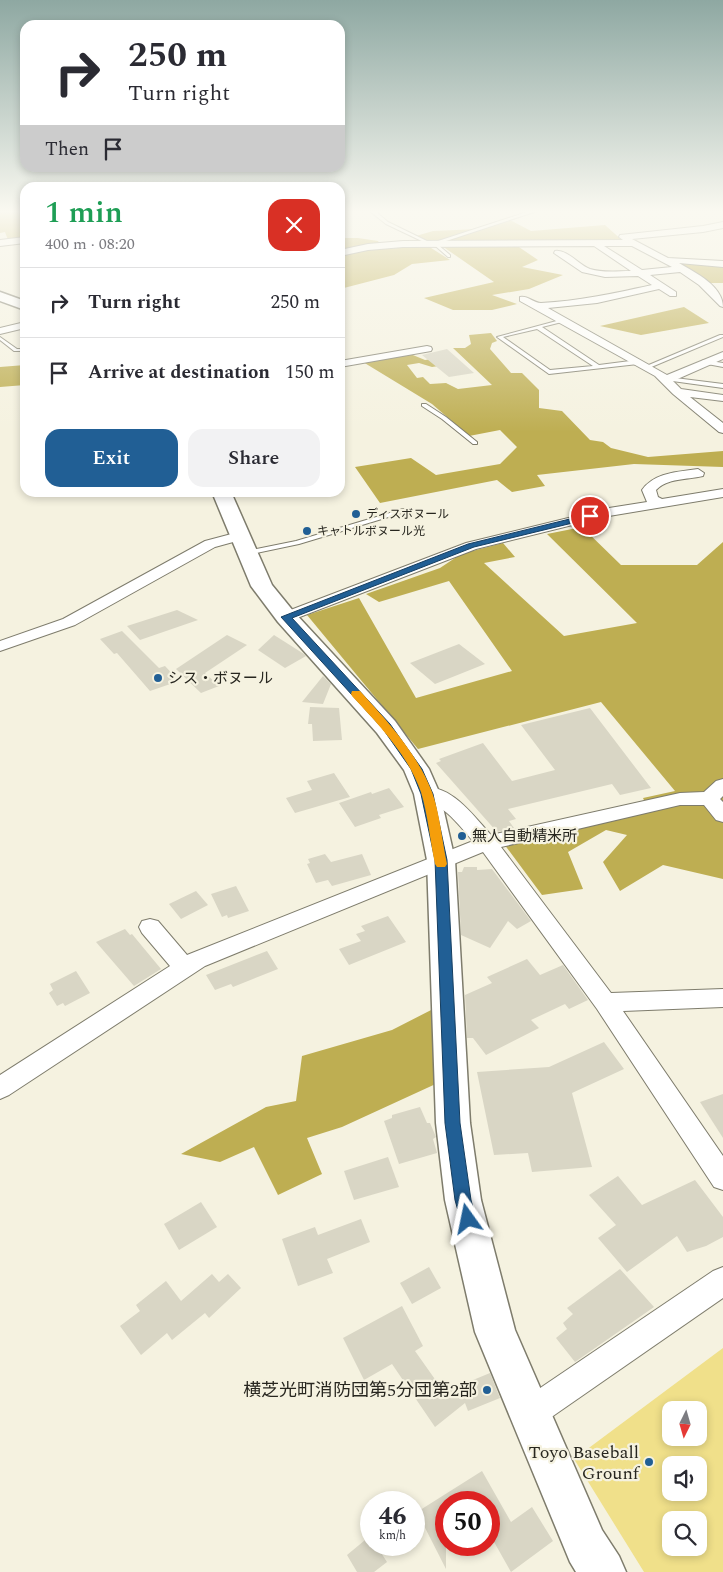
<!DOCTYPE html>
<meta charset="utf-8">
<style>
:root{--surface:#fff;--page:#f2f2f3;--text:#2b2b33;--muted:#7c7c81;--line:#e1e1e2;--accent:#215f95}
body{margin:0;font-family:Spectral,"Noto Sans JP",serif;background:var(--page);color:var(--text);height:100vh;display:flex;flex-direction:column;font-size:19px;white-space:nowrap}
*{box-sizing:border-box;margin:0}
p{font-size:16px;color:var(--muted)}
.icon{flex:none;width:28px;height:28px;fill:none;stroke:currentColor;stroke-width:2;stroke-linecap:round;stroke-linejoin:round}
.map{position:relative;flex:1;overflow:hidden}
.panel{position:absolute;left:20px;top:182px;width:325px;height:315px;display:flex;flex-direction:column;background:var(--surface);border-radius:15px;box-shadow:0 2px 8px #0003}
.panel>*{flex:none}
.top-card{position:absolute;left:20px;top:20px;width:325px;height:152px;border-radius:15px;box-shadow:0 2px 8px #0003;background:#fff;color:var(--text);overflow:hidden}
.needle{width:32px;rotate:185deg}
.tools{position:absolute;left:662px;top:1401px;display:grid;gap:10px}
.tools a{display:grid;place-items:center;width:45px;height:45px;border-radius:10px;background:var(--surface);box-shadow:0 2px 8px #0003;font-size:25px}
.speed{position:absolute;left:360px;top:1491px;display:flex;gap:10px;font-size:25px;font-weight:700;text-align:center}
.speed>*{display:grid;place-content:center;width:65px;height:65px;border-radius:50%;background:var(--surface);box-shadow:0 2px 8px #0003;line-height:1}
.speed small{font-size:12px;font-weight:400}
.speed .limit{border:8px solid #d22;background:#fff;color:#111}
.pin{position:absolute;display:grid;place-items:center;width:42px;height:42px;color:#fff;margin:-21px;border:2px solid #fff;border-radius:50%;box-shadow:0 1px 5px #0007}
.me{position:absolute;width:55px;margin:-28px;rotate:348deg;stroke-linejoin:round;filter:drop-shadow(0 0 4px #0008)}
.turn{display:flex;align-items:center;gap:18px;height:105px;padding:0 25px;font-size:22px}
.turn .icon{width:65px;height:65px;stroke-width:2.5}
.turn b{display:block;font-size:35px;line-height:42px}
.then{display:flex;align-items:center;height:48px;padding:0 25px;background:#0003;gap:10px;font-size:19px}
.round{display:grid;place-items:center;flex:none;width:52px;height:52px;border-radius:15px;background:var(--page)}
.head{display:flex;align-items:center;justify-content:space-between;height:85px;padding:0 25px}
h1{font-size:30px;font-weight:600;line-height:38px;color:#1e9e55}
.cta{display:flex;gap:10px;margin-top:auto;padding:10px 25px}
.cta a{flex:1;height:58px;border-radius:15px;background:var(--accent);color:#fff;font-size:20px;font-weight:600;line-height:58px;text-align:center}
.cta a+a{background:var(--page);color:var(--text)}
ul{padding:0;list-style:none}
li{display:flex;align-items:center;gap:15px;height:70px;padding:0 25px;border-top:1px solid var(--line)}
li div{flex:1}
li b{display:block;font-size:19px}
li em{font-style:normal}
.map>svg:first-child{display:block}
.green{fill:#f0e08a;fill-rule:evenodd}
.forest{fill:#beae52}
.building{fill:#d9d6c5}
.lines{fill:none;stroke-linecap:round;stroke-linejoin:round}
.lane-casing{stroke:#7e7c6c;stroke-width:2}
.street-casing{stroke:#7e7c6c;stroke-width:2}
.secondary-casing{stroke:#7e7c6c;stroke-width:3}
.lane{fill:#fff;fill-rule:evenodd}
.street{fill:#fff;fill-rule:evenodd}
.secondary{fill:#fff;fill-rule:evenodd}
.route{fill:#215f95;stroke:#153e61}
.slow{fill:#f59e0b}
.poi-dot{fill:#215f95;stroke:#f5f2e0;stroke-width:2}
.labels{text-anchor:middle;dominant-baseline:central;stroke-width:4.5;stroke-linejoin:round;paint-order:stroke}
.far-poi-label{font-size:12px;fill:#27261f;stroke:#f5f2e0;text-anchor:start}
.poi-label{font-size:15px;fill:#27261f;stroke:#f5f2e0;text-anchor:start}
.near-poi-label{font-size:18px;fill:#27261f;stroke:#f5f2e0;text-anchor:end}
</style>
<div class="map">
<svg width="723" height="1572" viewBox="0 0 723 1572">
<rect width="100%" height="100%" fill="#f5f2e0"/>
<path class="green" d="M723,1348V1572H644L574,1459ZM671,1410H699V1438H671ZM671,1465H699V1492H671ZM671,1520H699V1548H671Z"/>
<g class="forest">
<path d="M0,212H25V238L8,240L5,232L0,233Z"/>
<path d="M510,220L531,231L605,225L624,242L422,241L416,236L433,231L479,229Z"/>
<path d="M340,238H358L378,241L383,249L428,246L450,260L412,264L394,275L340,289V271L342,270L340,267Z"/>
<path d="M516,245L538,260L522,267L563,275L529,289L492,295L517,304L492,310H453L424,298L494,282L442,246Z"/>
<path d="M679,263L723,265V283H705Z"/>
<path d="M684,307L709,323L641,335L600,326Z"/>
<path d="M491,333L497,341L492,343L490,349L511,373H522L539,390V408L562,411L590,440L603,442L611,448L648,457L723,451V467L634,464L537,475L545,486L512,492L497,480L380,503L355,467L411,458L436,475L500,464L517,447L500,430L469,436L432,404L363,362L408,353L425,360L439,358L445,365L432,367L419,363L407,365L417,378L423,377L430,384L446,383L458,389L492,385L453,348H465L471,344L469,335Z"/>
<path d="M25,365V385L0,387V367Z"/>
<path d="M582,527L621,565H697L723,542V879L663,865L620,891L603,862L627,835L606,830L568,852L583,889L542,895L504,844L649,811L643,798L675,791L601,702L418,749L307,615L359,598L416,698L512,671L449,581L379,602L366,594L440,568L461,554L503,543L515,557L484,563L564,636L637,623L547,534Z"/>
<path d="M437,1007L440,1082L342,1127L307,1138L322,1174L278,1195L254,1147L220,1162L181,1154L266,1107L296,1101L302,1056L392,1030Z"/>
</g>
<g class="building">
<path d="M447,349L474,373L449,377L422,355Z"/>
<path d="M177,610L198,620L140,640L127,626Z"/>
<path d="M122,631L159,668L165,666L179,681L150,691L117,653L114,654L100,639Z"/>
<path d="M227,635L247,645L205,673L219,686L201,693L176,669Z"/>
<path d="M274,635L304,654L306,656L285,668L258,650Z"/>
<path d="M459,644L485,664L435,684L410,663Z"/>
<path d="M323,676L331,684L323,704L302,702Z"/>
<path d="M310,707L339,708L342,740L313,741L312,724H308Z"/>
<path d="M590,708L651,788L620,795L612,784L508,809L516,819L509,821L514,828L497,832L436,763L441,761L439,759L483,743L512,781L555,770L521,725Z"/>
<path d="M334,773L350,797L295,813L286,798L312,790L307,781Z"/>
<path d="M389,788L404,807L379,815L381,818L355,827L339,803L371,792L372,794Z"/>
<path d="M325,854L331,862L362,854L371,875L332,886L328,880L316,883L307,864L310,863L308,859Z"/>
<path d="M464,867H477V870L492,869L531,921L517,929L508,921L490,948L461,935L458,872H462Z"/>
<path d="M236,886L249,911L228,918L227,915L222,917L211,894Z"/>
<path d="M196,891L208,905L181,919L169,904Z"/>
<path d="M388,916L406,942L349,965L339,949L361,941L356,934L365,931L361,926Z"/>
<path d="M125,929L130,935L132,934L161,969L134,986L96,942Z"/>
<path d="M267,951L278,969L233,987L231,984L215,990L206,975Z"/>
<path d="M527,959L540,975L563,965L588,1000L569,1009L565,1004L531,1020L539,1028L486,1055L473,1038H467L465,995L492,983L487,977Z"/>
<path d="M76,971L90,993L65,1006L63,1003L57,1006L49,993L53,990L50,984Z"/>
<path d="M604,1042L624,1069L572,1093L592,1167L532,1172L528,1153L494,1155L477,1072L549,1067Z"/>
<path d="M723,1094V1138L700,1102Z"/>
<path d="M420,1107L427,1123H430L436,1137L433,1139L437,1153L399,1164L384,1121L392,1118V1115Z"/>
<path d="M388,1157L399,1187L354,1200L344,1171Z"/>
<path d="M618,1176L642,1205L695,1180L723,1217V1237L706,1246L687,1252L677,1236L627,1272L598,1238L616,1225L589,1195Z"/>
<path d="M201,1202L217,1227L179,1250L164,1224Z"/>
<path d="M361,1219L370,1242L327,1259L333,1273L298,1286L282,1239L315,1227L318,1235Z"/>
<path d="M429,1267L441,1288L412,1304L400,1283Z"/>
<path d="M620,1269L654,1307L575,1362L556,1338L567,1329L563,1323L573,1314L567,1308Z"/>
<path d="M212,1274L219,1282L228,1274L241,1288L209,1318L205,1313L172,1340L167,1333L141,1355L120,1326L140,1311L136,1305L166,1281L181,1301Z"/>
<path d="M402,1306L423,1346L415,1351L444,1392L490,1373L500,1398L468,1411L465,1403L435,1427L392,1364L364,1380L343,1338Z"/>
<path d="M482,1471L511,1522L532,1507L553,1541L511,1572L489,1533V1502H446V1569L417,1512Z"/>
<path d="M370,1536L371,1545H376L387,1562L374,1572H357L347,1555Z"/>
</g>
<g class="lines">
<defs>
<g id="lane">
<path d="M371,212H376L388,222L431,243L428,244L386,224Z"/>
<path d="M527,212H534L437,244L450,255V257H448L432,243Z"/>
<path d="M564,319H566V321L542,327L599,365L638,360L641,362L638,364L549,374L497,337ZM537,329L593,366L550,370L503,337Z"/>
<path d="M720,335H723V337L649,368L644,367Z"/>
<path d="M0,337L17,349H25V351H14L0,340Z"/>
<path d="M704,360L723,363V367L702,363V361Z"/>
<path d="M667,377L723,384V388L665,380V378Z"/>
<path d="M422,404H426L446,417L477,442V444H473L442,419L422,406Z"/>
<path d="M403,509L405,510V512L299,544L247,555L244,553L247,551L296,541Z"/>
</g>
<g id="street">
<path d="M723,222V228L703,232L632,239L668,258L723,261V267L679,263C696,273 723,286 723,307L720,306L699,285L680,272L650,275L676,292V296H670L659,289L597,303L548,308L667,375L723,352V359L673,381L681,389L723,395V401L690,397L723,423V433L719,432L673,394L655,376L520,301V297C528,295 533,303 541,303C579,301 616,293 652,285L638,276L605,277L582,272L554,253L555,251C567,249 579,265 590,269C603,273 618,271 631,271L594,246L403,247L368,250L340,256V250L368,244L403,241L623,240L619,237L620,235L703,226ZM604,246H632L672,267L642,270Z"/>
<path d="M25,237V243L0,246V240Z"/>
<path d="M25,322V328L0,334V328Z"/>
<path d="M427,346L431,347L432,349L431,351L340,367V361Z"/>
<path d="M698,469L704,473L703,476C686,480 668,478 656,490L658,497L662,499L723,489V497L609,516L476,549L292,620H280L278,617L280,614L466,543L609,508L647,502L642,490C655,472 678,472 698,469Z"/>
<path d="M239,532L244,533L246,536L244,539L215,547L75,625L0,651V641L63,619L205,541Z"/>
<path d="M723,779V796L720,799L723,802V822L716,820L704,805H680L501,847L611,993L723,989V1007L623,1011L723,1156V1190L714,1187L597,1009L483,852L205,966L9,1095L0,1099V1075L170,966L142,933L139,927L142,921L150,919L158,921L187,955L473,841C457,823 445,805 420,799L418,794L420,789C450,781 474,817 491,835L680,793L704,792L716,781Z"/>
<path d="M723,1267V1298L540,1425L529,1429L518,1425L514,1414L518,1403L713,1271Z"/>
</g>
<g id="secondary">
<path d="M0,292L25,301V310L0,301Z"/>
<path d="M212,492H231L272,585L294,612L395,721L429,769L440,794L455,860L470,1123L481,1200L515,1330L602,1530L619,1556L626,1572H576L570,1562L475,1332L445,1200L436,1123L427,860L414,794L404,770L377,733L278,622L251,586Z"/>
</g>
</defs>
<use href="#lane" class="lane-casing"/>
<use href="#street" class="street-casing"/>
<use href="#secondary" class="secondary-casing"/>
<use href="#lane" class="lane"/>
<use href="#street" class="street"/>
<use href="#secondary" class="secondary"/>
</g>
<linearGradient id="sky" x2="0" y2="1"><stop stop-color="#8ea8a2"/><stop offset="0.49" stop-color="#faf9f1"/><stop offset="1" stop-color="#faf9f1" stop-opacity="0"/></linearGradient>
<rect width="723" height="432" fill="url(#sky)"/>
<path class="route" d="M590,514L594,516L593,518L474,547L292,618L390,724L422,769L433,794L447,860L460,1123L471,1200L476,1219L473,1225L468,1227L462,1225L455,1200L445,1123L435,860L421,794L411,769L383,729L281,617L468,544Z"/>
<path class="slow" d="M352,691H360C388,722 417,753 432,792C440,814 442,841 447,864L445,867H437L435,864C430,841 428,815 421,792C408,755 379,725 352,696L351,694Z"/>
<g class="poi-dot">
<circle cx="356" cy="514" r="5"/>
<circle cx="307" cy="531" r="5"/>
<circle cx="158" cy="678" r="5"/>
<circle cx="462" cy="836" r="5"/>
<circle cx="487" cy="1390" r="5"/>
<circle cx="649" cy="1462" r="5"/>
</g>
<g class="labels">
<g class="far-poi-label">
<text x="366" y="514">ディスボヌール</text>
<text x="317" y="531">キャトルボヌール光</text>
</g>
<g class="poi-label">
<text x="168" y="678">シス・ボヌール</text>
<text x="472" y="836">無人自動精米所</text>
</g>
<g class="near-poi-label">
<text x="477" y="1390">横芝光町消防団第5分団第2部</text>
<text x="639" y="1452">Toyo Baseball<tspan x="639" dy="21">Grounf</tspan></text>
</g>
</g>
</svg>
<div class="tools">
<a><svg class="needle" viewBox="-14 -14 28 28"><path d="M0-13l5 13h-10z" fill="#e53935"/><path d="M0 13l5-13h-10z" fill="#7c7c81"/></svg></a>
<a><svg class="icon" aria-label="sound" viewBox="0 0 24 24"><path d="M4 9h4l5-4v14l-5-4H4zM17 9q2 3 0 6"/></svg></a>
<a><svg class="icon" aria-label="search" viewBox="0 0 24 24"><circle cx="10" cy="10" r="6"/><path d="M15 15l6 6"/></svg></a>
</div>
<div class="speed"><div>46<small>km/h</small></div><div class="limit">50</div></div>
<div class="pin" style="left:590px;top:516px;background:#d93025"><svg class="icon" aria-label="arrive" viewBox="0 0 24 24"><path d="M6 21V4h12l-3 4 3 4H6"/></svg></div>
<svg class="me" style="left:468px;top:1219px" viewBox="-20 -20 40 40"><path d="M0-17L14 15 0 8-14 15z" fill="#215f95" stroke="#fff" stroke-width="4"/></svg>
<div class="top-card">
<div class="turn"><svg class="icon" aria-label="right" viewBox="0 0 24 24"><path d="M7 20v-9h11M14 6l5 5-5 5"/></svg><div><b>250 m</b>Turn right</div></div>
<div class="then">Then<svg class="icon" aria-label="arrive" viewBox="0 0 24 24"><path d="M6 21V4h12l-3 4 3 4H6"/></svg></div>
</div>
<section class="panel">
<div class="head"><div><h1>1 min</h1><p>400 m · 08:20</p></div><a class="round" style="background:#d93025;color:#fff"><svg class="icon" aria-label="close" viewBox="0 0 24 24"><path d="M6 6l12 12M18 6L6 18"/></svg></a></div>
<ul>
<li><svg class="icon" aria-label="right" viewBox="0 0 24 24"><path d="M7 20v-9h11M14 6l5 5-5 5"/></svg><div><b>Turn right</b></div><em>250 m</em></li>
<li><svg class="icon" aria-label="arrive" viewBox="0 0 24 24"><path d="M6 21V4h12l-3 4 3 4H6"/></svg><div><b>Arrive at destination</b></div><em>150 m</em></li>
</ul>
<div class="cta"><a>Exit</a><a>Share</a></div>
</section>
</div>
